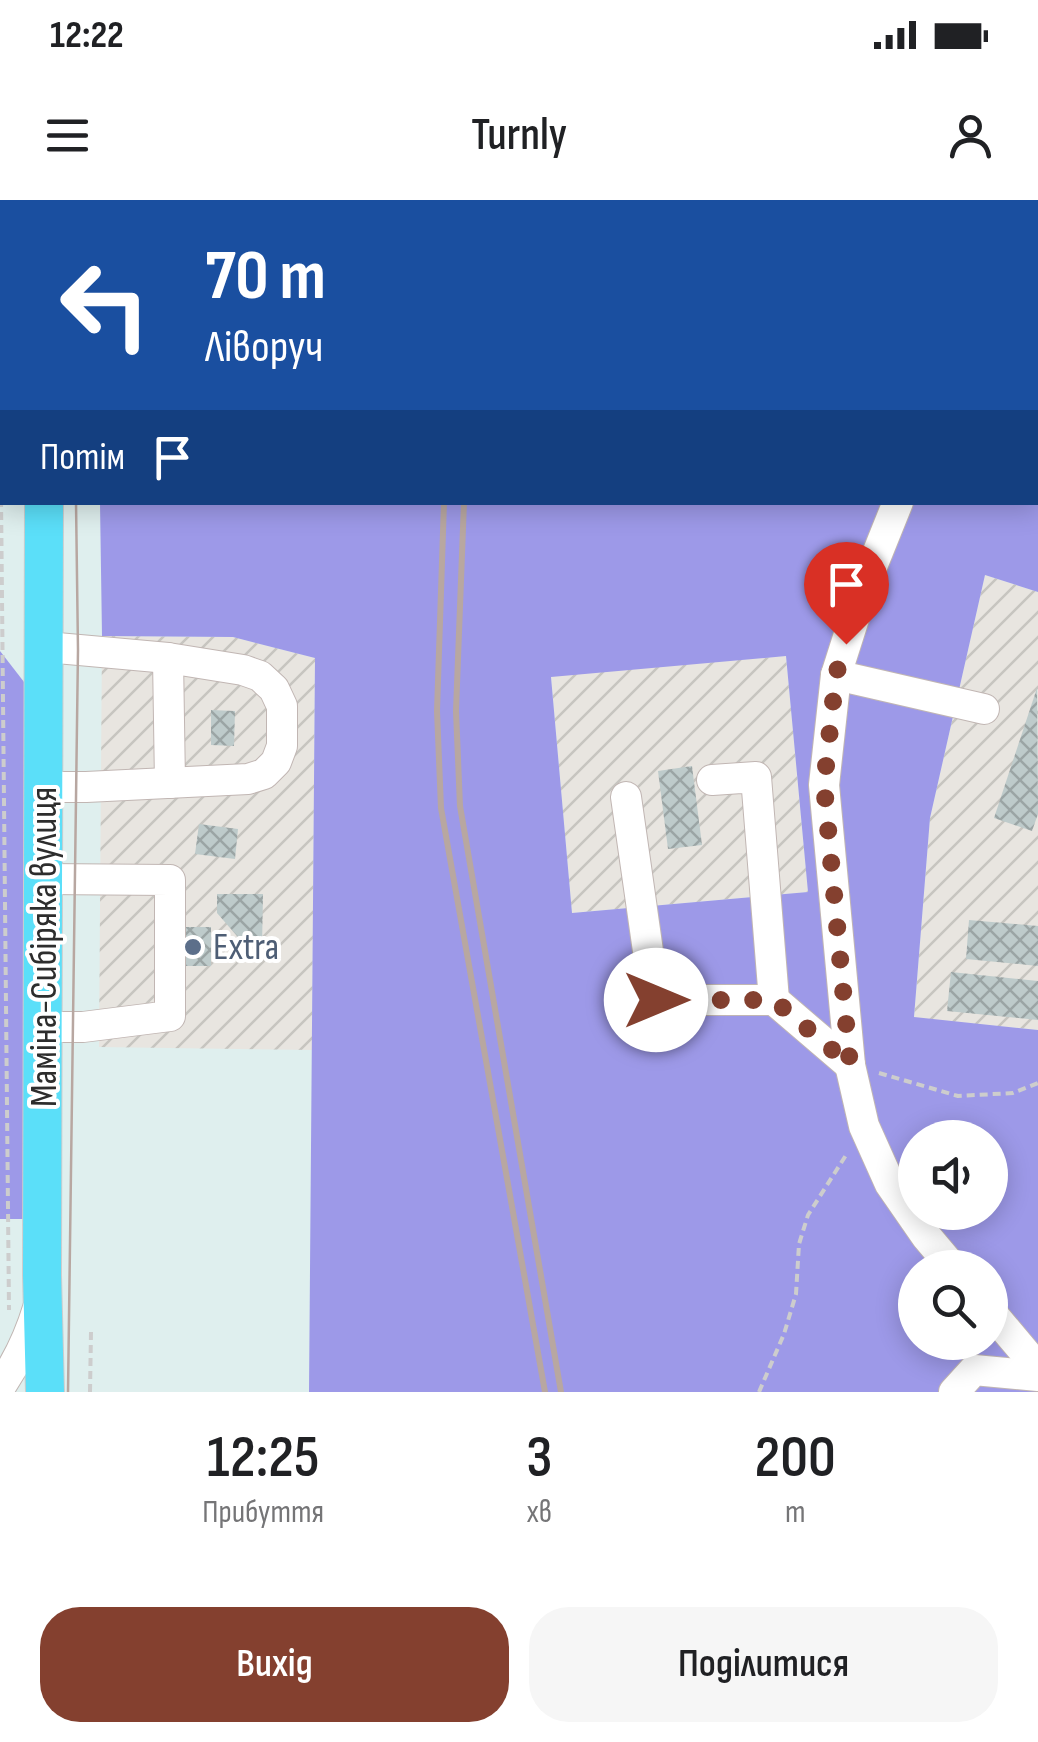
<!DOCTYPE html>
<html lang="uk">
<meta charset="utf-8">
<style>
:root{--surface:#fff;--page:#f6f6f6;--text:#202124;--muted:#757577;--accent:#84402f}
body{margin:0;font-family:"Sofia Sans Condensed",sans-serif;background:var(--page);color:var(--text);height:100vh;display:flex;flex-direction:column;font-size:38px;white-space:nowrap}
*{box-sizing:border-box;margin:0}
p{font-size:32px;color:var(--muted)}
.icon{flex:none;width:55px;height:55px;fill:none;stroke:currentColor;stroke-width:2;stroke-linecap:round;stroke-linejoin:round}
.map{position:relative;height:1192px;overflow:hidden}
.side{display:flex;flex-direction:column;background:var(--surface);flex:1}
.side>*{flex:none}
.hud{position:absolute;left:0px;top:0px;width:1040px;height:305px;box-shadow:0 5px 25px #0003;background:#1a4fa0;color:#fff;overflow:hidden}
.buttons{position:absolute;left:898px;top:920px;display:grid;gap:20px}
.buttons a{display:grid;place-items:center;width:110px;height:110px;border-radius:50%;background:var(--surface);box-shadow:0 5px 25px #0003;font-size:50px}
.pin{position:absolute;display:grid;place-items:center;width:85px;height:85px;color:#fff;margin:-102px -42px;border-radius:50% 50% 50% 0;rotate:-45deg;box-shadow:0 0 10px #0007}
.pin .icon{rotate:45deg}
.me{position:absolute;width:110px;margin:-55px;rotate:90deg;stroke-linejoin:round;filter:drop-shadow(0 0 8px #0008)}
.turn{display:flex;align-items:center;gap:35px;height:210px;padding:0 40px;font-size:45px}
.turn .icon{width:130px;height:130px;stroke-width:2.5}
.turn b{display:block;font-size:70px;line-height:85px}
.then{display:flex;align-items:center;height:95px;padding:0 40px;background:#0003;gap:20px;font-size:38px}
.eta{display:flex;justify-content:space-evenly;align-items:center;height:170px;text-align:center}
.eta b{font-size:60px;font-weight:600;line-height:70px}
.action{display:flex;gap:20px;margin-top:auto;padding:20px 40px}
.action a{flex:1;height:115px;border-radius:40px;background:var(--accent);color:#fff;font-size:40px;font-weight:600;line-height:115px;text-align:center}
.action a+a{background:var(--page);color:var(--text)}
.status{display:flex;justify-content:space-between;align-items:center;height:70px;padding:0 50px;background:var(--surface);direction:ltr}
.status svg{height:28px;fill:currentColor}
header{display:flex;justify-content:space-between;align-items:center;height:130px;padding:0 40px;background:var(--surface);font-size:45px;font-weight:600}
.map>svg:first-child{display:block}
.industrial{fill:url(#industrial-furrows)}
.grass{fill:#9d99e8;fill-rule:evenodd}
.building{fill:url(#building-cross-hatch)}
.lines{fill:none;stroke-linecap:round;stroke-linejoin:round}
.minor-casing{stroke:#c1b6b3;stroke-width:32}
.major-casing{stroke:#cdcdcd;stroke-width:40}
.path{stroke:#cdcdcd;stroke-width:4;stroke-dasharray:8 5;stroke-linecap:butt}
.minor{stroke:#fff;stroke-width:30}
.major{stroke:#5bdff9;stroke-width:38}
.tram{stroke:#b8a7a1;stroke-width:2.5}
.rail{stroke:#b8a7a1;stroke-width:6}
.route{stroke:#84402f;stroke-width:18;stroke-dasharray:0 32.4}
.service-dot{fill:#5c6f8a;stroke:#fff;stroke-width:4}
.labels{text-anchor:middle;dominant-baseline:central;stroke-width:8;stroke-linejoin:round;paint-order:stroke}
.street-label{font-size:38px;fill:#2d2d2d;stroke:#fff}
.service-label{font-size:38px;fill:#4e5e75;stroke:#fff;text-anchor:start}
</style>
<div class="status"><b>12:22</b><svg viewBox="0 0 49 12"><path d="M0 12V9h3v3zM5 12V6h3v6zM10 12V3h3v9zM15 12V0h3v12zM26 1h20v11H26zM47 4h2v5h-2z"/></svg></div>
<header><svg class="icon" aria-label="menu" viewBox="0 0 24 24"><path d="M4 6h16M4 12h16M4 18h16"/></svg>Turnly<svg class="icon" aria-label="person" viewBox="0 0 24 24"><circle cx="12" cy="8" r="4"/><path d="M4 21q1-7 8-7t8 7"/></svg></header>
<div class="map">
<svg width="1038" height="1192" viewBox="0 0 1038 1192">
<defs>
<pattern id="industrial-furrows" width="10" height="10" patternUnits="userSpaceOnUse" patternTransform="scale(2.5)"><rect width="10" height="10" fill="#e8e5e0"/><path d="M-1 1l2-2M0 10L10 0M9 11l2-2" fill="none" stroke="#c7c5c0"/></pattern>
<pattern id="building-cross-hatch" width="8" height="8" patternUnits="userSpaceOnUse" patternTransform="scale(2.5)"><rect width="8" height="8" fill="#becbcb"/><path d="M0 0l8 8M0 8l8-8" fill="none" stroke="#9ba5a5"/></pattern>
</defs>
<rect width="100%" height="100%" fill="#dfefee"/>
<g class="industrial">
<path d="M985,375L1038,392V830L914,818L930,618Z"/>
<path d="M102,436L233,437L315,458L312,850L99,847Z"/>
<path d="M786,456L808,692L572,713L551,476Z"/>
</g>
<g class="grass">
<path d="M97,0H1038V392L985,375L930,618L914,817L1038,830V1192H309L315,458L233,437L102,436L100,303L1038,302V2H97ZM786,456L808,692L572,713L551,477ZM915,938H990V1012H915ZM915,1068H990V1142H915Z"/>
<path d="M0,451L31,491L28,1019H0Z"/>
</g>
<g class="building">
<path d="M1037,488L1038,614L1032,631L994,618Z"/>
<path d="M211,510L235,511L234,546L211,545Z"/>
<path d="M692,566L702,645L668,649L658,571Z"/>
<path d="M199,624L238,629L235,659L195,654Z"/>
<path d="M217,694H263L262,748L237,747V736L217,713Z"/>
<path d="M969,720L1038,726V766L966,759Z"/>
<rect x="175" y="727" width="36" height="39"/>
<path d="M951,772L1038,781V820L947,811Z"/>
</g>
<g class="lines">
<defs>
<g id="minor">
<path d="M980,2V0"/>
<path d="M898,302L865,384L836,475L824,585L850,865L864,926L890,984L926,1036L953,1068"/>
<path d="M168,458L170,583"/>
<path d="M836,475L984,509"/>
<path d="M712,580L756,577L774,800"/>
<path d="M45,587H86L248,579L264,574L276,562L282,546V506L274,489L260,476L243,470L168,458L46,447"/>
<path d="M626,597L655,800H774L850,865"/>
<path d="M43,827H83L170,816V680L44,679"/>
<path d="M990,1111L1038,1168"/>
<path d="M0,1187C18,1161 29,1138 38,1108"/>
<path d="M954,1192L974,1170L1038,1176"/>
</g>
<g id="major">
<path d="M42,0V2"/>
<path d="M44,302L42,1075L45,1192"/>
</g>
</defs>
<use href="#minor" class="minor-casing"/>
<use href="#major" class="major-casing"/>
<g class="path">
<path d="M0,195L9,1110"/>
<path d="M879,873L958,896L1013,893L1038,883"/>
<path d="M90,1192L91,1132"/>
<path d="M759,1192L784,1134L796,1094L799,1044L808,1015L848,952"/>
</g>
<use href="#minor" class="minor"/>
<use href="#major" class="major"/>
<g class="tram">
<path d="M72,0V2"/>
<path d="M68,1192L78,450L76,302"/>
</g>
<g class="rail">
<path d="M495,2V0"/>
<path d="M511,2L512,0"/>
<path d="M444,302L437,511L441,608L545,1192"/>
<path d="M464,302L456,511L460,606L561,1192"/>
</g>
</g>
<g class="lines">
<path class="route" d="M656,800H774L850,865L824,585L836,474L846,444"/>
</g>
<circle class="service-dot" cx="193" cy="747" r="10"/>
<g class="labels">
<g class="street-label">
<text transform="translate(44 747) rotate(-90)">Маміна-Сибіряка вулиця</text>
</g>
<g class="service-label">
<text x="213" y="747">Extra</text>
</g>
</g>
</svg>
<div class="buttons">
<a><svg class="icon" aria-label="sound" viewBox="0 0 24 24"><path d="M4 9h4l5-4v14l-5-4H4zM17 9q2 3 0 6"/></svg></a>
<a><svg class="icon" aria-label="search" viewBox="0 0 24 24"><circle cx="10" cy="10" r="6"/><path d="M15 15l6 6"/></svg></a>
</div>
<div class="pin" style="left:846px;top:444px;background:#d93025"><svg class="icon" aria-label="arrive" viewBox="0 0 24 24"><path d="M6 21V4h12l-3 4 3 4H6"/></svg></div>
<svg class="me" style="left:656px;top:800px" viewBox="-20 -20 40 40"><circle r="19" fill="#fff"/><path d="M0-13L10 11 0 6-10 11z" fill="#84402f"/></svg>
<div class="hud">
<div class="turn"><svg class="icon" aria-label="left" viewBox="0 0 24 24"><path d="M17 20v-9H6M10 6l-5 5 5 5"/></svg><div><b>70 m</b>Ліворуч</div></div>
<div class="then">Потім<svg class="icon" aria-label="arrive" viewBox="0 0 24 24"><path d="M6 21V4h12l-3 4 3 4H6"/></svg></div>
</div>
</div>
<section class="side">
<div class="eta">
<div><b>12:25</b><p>Прибуття</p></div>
<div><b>3</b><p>хв</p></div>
<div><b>200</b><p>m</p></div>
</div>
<div class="action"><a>Вихід</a><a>Поділитися</a></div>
</section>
